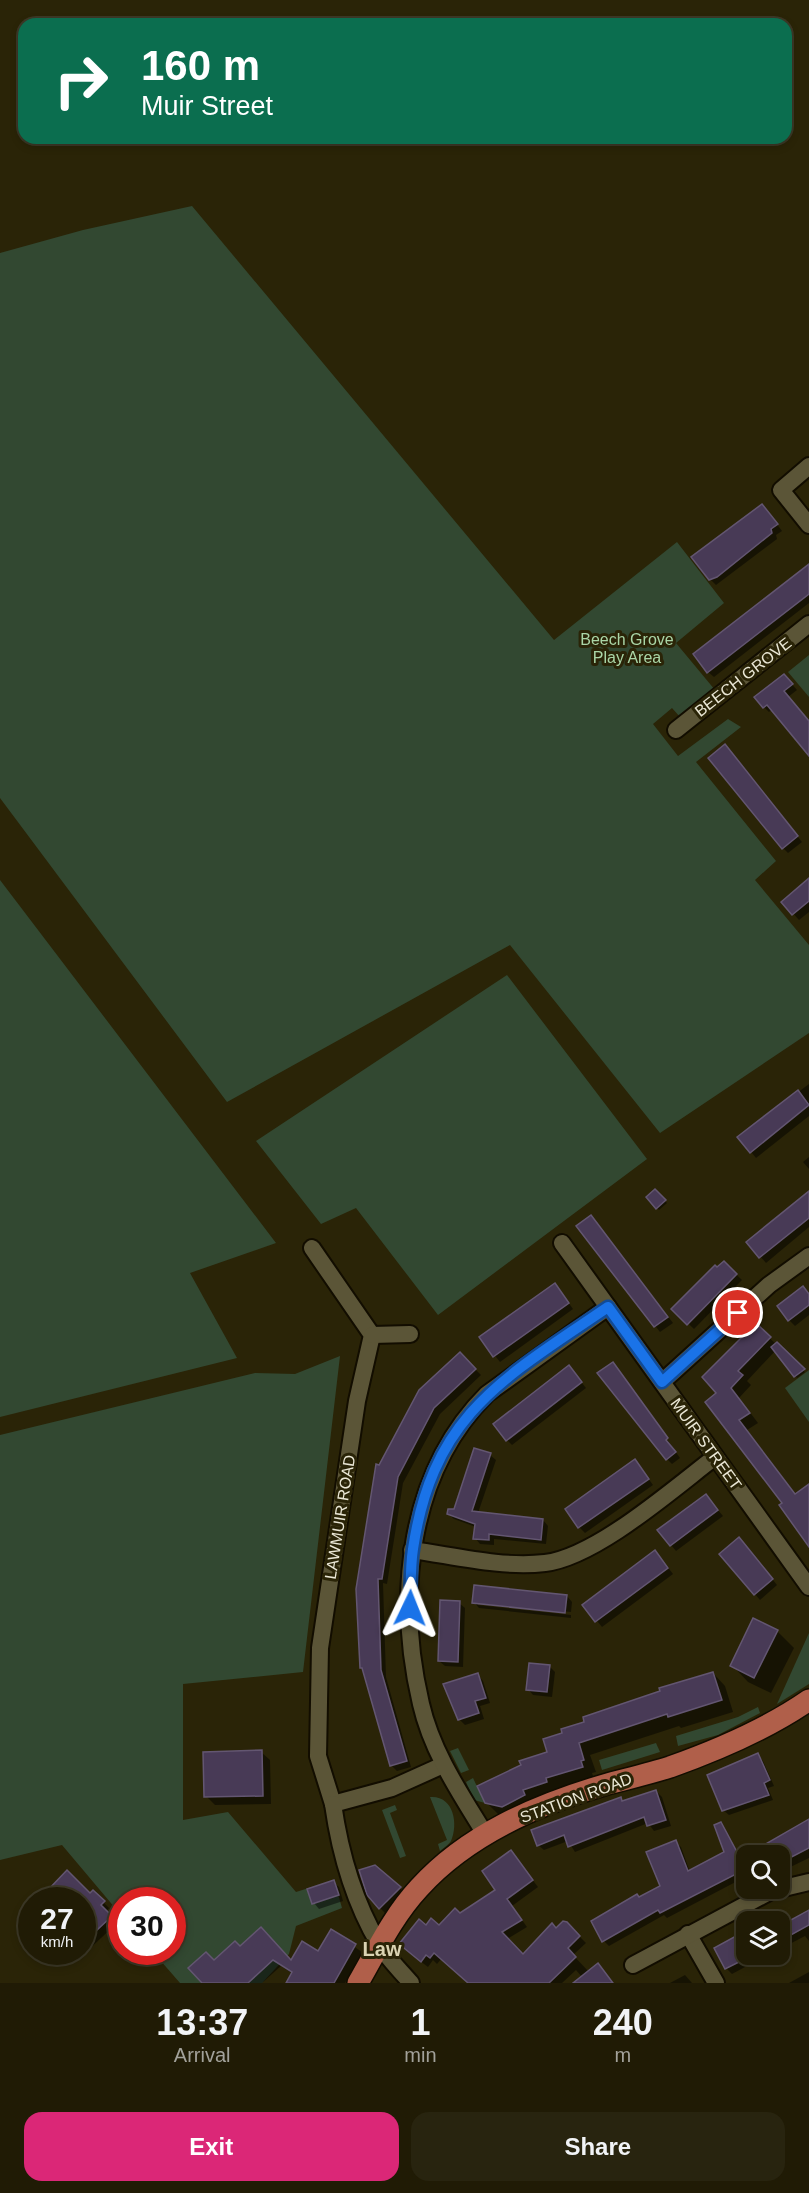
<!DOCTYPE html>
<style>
:root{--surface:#201b05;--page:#28240f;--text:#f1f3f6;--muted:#a2a19a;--line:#3d3927;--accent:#db2777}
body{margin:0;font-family:Arial,sans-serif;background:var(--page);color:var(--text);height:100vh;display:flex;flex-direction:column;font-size:22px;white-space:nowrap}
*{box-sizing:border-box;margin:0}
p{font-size:20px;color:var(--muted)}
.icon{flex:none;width:33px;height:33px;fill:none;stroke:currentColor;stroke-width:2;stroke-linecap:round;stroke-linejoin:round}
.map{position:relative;height:1983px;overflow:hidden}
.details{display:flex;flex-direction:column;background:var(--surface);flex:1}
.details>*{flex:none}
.hud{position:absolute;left:18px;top:18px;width:774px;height:126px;border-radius:18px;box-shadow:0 3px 9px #0003,0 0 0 2px var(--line);background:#0b6e4f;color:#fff;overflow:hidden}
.fabs{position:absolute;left:736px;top:1845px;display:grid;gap:12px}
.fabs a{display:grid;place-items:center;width:54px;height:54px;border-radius:12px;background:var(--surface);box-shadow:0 3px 9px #0003,0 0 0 2px var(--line);font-size:30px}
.speed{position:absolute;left:18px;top:1887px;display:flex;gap:12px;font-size:30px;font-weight:700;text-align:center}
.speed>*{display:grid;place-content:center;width:78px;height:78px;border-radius:50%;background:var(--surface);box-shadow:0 3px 9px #0003,0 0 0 2px var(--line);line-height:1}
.speed small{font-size:15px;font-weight:400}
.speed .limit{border:9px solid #d22;background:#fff;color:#111}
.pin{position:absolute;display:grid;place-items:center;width:51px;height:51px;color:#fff;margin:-26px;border:3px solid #fff;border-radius:50%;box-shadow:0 2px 6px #0007}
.me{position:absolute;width:66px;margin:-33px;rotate:2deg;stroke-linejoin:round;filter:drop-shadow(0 0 4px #0008)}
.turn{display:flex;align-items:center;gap:21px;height:126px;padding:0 24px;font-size:27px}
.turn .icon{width:78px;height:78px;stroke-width:2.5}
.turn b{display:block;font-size:42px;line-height:51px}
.eta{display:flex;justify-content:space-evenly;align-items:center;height:102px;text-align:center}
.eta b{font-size:36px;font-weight:800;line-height:42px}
.button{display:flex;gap:12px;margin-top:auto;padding:12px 24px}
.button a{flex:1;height:69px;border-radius:18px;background:var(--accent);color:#fff;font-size:24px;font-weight:800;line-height:69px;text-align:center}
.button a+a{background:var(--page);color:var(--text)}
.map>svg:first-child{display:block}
.green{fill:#324831}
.shadow{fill:#0007}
.building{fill:#483a56;stroke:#635671;stroke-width:1.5}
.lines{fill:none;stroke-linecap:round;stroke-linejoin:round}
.minor-casing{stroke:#120d00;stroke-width:20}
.major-casing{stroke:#120d00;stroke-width:24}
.minor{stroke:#5b5537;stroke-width:16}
.major{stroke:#b05f4a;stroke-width:21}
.route-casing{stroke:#114b97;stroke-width:15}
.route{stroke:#1a73e8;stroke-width:10}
.labels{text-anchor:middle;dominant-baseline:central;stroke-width:6;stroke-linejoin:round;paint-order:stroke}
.park-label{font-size:16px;fill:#aad6a7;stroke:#2a2407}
.street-label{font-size:16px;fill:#eae7d6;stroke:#2a2407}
.quarter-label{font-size:20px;font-weight:bold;fill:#dad3b2;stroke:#2a2407}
</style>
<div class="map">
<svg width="809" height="1983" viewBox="0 0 809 1983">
<rect width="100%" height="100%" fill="#2a2407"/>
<g class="green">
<path d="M192,206L554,640L677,542L724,603L676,643L715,690L680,717L672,708L653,724L678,756L728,719L741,727L696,762L776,861L755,880L809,945V1033L660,1133L510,945L227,1102L0,798V253L83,230Z"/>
<path d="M809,655V697L788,672Z"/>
<path d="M0,880L276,1243L190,1273L237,1358L0,1417Z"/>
<path d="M507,975L647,1159L438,1315L356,1208L321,1224L256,1141Z"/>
<path d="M340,1356L303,1672L183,1684V1820L228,1812L296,1892L334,1880L342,1908L296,1926L289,1954L262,1983H180L153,1952H172V1900H122L121,1915L62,1845L0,1860V1435L255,1373L295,1374Z"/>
<path d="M809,1370V1422L785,1388Z"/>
<path d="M809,1633V1684L777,1704Z"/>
<path d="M758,1707L760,1713L718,1735L678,1746L676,1736L738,1717Z"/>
<path d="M656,1743L660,1752L602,1770L599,1760Z"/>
<path d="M458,1748L469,1770L461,1773L450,1751Z"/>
<path d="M473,1778L485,1803L474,1800L466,1782Z"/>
<path d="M430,1797C453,1795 459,1823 451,1841C449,1844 444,1848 440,1851L438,1844L447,1840Z"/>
<path d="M395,1805L397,1810L390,1813L406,1856L400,1858L382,1810Z"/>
</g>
<g class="shadow">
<path d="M767,511L782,531L776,535L777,539L716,585L710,579Z"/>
<path d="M809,568V603L714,677L708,672Z"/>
<path d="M789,681L797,690L788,697L809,722V754L772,709L769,712L764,707Z"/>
<path d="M730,752L802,842L788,853L783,848Z"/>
<path d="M809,880V912L799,920L783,902Z"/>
<path d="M809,1084V1116L756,1158L739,1137Z"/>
<path d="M809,1157V1169L803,1162Z"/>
<path d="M655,1191L667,1203L659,1210L648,1197Z"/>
<path d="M809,1194V1227L766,1263L748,1242Z"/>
<path d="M596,1222L673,1323L660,1332L578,1226Z"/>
<path d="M724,1263L742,1280L694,1329L673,1309Z"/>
<path d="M560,1291L573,1309L500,1362L481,1338Z"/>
<path d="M809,1295V1315L795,1326L789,1320Z"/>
<path d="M756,1325L805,1372L797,1378L776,1350L747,1381L751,1385L739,1398L758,1423L747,1430L796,1495L809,1493V1545L719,1394Z"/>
<path d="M460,1354L481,1375L440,1414L403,1483L387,1584L383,1583L386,1677L411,1767L397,1771L391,1765L365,1671L361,1667L380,1467Z"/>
<path d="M618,1369L680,1458L672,1464L667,1459Z"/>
<path d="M574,1373L586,1388L512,1445L507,1440Z"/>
<path d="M490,1455L496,1460L478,1513L543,1520L548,1526L546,1544L494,1539V1545L480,1544L475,1538L476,1527L454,1519L448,1514L455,1511Z"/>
<path d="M640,1467L653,1485L585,1533L579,1527Z"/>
<path d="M706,1496L723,1516L676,1551L671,1545Z"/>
<path d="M744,1544L777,1585L760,1600L721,1554Z"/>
<path d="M660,1557L673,1574L602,1627L584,1605Z"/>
<path d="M476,1586L567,1596L572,1602L571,1612L478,1602V1605L571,1615V1618L479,1608L474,1602Z"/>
<path d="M459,1603L465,1608L463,1667L445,1666L439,1661Z"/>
<path d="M777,1631L794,1648L771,1693L748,1682L732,1665Z"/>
<path d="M549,1666L555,1672L552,1697L533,1695L528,1689Z"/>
<path d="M713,1673L725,1686L733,1712L681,1728L679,1726L590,1755L596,1772L592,1773L594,1779L499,1815L486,1802L549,1753L564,1734Z"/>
<path d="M478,1675L483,1681L490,1703L480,1706L484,1719L465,1725L459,1719Z"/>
<path d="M261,1752L270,1760L271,1804L215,1805L206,1796Z"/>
<path d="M758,1755L763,1761L774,1786L768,1788L773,1800L729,1815L723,1810Z"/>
<path d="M656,1791L662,1797L671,1826L654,1831L648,1823L575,1852L568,1841L544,1850L538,1845L620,1799L624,1802Z"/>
<path d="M809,1821V1858L780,1872V1856Z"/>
<path d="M721,1824L742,1859L747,1856V1876L667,1918L664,1915L609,1946L604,1941L639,1899L662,1887L675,1842L681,1847L690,1872L726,1853Z"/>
<path d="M511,1852L538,1887L512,1906L527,1927L507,1939L523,1956L566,1923L586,1943L573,1955L589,1972L604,1971L613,1983H587L576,1970L562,1983H469L442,1958L437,1964L433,1960L428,1967L407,1951L426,1927L440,1928L498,1890Z"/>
<path d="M333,1882L339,1887L343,1901L319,1909L314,1903Z"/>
<path d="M400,1888L405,1894L385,1913L380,1908Z"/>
<path d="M93,1892L109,1908L106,1912L117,1923L84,1954L82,1952V1900H58L90,1895Z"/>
<path d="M809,1912V1941L805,1936L780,1949V1922H767L782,1914L789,1923Z"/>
<path d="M331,1931L362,1952L345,1983H288L293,1974L281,1966L262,1983H204L214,1962L240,1948L291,1962L318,1953Z"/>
<path d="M747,1932V1954H769L732,1974L726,1968Z"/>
<path d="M809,1972V1983H789Z"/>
<path d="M685,1975L692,1983H670Z"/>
</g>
<g class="building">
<path d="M762,504L778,524L771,529L772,533L717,577L709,580L691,557Z"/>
<path d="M809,564V594L707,673L693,654Z"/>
<path d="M784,674L793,684L784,691L809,721V756L767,705L763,708L754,697Z"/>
<path d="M725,744L798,836L782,849L708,758Z"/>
<path d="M809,878V901L792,915L781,902Z"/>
<path d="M798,1090L809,1105L750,1153L737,1137Z"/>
<path d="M655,1189L666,1200L656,1209L646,1197Z"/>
<path d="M809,1191V1218L759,1258L746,1242Z"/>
<path d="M591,1215L668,1317L654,1327L576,1226Z"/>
<path d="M724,1261L737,1274L687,1325L671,1309L715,1265L717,1267Z"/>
<path d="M555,1283L569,1303L493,1357L479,1337Z"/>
<path d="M803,1286L809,1294V1305L788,1321L777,1306Z"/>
<path d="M756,1323L771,1337L738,1371L743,1375L731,1388L750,1413L739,1420L795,1494L809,1484V1547L779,1505L782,1503L705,1402L716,1393L702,1377Z"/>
<path d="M777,1342L805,1369L794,1377L771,1347Z"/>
<path d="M460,1352L476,1369L434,1408L398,1477L382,1579H378L381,1670L407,1761L390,1766L362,1668H360L356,1589L376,1464L379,1465L419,1390Z"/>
<path d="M613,1362L668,1438L666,1440L676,1452L666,1460L597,1373Z"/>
<path d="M569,1365L582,1382L506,1441L493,1424Z"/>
<path d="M474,1448L491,1453L472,1511L543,1519L541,1540L489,1534V1540L473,1539L475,1524L447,1514L448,1509H454Z"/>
<path d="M635,1459L649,1479L578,1528L565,1509Z"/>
<path d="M706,1494L718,1510L670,1546L657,1530Z"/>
<path d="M739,1537L773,1579L754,1595L719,1554Z"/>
<path d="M655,1550L668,1568L595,1622L582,1605Z"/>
<path d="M474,1585L567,1595L565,1613L472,1603Z"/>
<path d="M440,1600L460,1601L458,1662L438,1661Z"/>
<path d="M753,1618L778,1630L754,1678L730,1666Z"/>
<path d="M529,1663L550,1665L547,1692L526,1690Z"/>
<path d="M713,1672L722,1700L668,1717L667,1714L579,1743L584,1760L581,1761L583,1767L546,1778L547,1782L523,1790L525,1795L502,1807L485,1803L477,1786L521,1765L519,1761L547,1752L543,1739L562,1733L561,1729L584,1722L583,1717L660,1691L659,1688Z"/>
<path d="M478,1673L486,1698L475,1701L479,1713L458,1720L443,1684Z"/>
<path d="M262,1750L263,1796L204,1797L203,1752Z"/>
<path d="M758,1753L770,1780L764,1783L769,1795L722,1811L707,1775Z"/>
<path d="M656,1790L666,1820L647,1826L644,1817L568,1847L564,1835L537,1846L531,1830L621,1797L622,1801Z"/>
<path d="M809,1819V1848L780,1863V1856H745Z"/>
<path d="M721,1822L746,1869L660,1913L658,1910L602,1942L591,1921L637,1894L639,1897L660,1886L646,1852L676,1840L688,1871L724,1852L714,1825Z"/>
<path d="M511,1850L533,1880L507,1899L522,1920L502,1932L523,1954L552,1923L556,1928L563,1921L567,1922L580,1936L568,1948L576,1957L549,1983H468L434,1953L430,1958L426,1955L421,1962L399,1944L419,1919L426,1925L431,1918L439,1925L455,1908L460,1913L495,1890L482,1871Z"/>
<path d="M375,1865L401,1887L379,1909L367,1895L359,1870Z"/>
<path d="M67,1870L90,1893L93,1890L105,1901L101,1905L112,1916L82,1944V1900H59L48,1890Z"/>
<path d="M334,1880L339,1895L312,1904L307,1889Z"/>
<path d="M809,1910V1925L780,1941V1926Z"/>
<path d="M261,1927L291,1960L302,1941L318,1951L331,1929L356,1944L334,1983H286L292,1972L273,1960L248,1983H202L188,1968L206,1952L214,1960L235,1941L240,1946Z"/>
<path d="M747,1930V1958L725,1969L714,1948Z"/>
<path d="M598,1963L613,1983H573Z"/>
</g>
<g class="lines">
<defs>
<g id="minor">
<path d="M809,466L781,490L809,525"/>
<path d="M676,730L809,624"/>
<path d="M562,1243L809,1587"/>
<path d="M312,1248L372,1335L357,1401L320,1648L318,1756L333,1804L392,1788L443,1765"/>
<path d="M372,1335L410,1334"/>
<path d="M662,1382L769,1285L809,1256"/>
<path d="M412,1550C455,1556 502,1568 545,1563C596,1557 673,1489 715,1457"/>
<path d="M333,1804C340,1853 353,1900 379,1944C387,1958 400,1970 411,1983"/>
<path d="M485,1834C460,1793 432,1752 421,1704C396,1598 407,1474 487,1394L608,1307"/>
<path d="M688,1934L716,1983"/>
<path d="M633,1965L771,1891L809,1882"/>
</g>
<path id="major" d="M358,1983C377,1950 393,1916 419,1888C467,1835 536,1805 604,1785C626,1779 648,1774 670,1767C715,1751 770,1727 809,1700"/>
</defs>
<use href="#minor" class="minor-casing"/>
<use href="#major" class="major-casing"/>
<use href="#minor" class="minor"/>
<use href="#major" class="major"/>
</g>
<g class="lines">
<defs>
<path id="route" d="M410,1608C411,1589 410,1568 413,1549C433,1414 504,1378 608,1307L662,1382L738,1313"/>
</defs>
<use href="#route" class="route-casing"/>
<use href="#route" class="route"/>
</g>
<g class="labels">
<g class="park-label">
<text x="627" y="639">Beech Grove<tspan x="627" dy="18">Play Area</tspan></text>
</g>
<g class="street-label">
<text transform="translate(743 677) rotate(-38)">BEECH GROVE</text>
<text transform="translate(706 1444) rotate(54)">MUIR STREET</text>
<text transform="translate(340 1517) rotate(-81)">LAWMUIR ROAD</text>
<text transform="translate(576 1798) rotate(-20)">STATION ROAD</text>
</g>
<g class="quarter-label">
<text x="382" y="1949">Law</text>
</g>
</g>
</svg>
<div class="fabs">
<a><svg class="icon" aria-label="search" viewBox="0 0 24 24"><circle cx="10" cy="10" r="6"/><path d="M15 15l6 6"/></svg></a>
<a><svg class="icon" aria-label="layers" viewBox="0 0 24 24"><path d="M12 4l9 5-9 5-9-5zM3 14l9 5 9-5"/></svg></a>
</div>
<div class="speed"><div>27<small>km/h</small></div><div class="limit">30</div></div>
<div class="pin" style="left:738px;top:1313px;background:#d93025"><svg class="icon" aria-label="arrive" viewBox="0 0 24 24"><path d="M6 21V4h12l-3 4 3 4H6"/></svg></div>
<svg class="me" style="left:410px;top:1608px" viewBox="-20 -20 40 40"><path d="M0-17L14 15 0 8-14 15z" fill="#1a73e8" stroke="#fff" stroke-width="4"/></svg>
<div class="hud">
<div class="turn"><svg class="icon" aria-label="right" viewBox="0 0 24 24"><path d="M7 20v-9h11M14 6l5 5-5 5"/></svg><div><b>160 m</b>Muir Street</div></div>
</div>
</div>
<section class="details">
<div class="eta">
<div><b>13:37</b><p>Arrival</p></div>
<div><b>1</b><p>min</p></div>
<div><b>240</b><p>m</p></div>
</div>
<div class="button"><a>Exit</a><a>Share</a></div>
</section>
